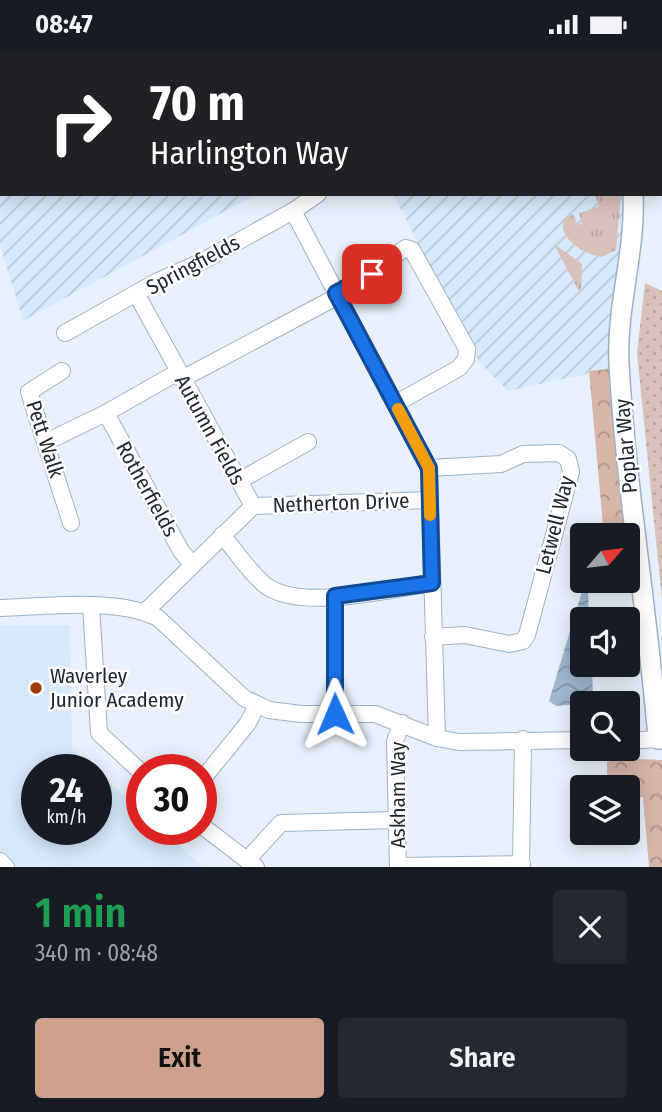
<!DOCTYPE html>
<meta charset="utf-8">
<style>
:root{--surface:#171b24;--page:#242831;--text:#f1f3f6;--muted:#9ea1a6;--accent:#cda18e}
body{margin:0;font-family:"Fira Sans Condensed",sans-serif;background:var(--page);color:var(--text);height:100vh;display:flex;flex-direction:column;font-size:26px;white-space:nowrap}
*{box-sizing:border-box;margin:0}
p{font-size:23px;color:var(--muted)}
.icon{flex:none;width:38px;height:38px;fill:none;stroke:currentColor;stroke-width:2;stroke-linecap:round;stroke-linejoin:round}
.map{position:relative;height:818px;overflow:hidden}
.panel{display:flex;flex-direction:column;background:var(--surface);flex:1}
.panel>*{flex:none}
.guide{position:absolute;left:0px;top:0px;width:663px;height:147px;box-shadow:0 4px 18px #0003;background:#202124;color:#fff;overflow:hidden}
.needle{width:46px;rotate:62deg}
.fabs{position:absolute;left:570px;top:474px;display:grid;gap:14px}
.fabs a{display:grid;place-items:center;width:70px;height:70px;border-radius:7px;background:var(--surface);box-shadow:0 4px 18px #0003;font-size:35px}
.speed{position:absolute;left:21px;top:705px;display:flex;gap:14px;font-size:35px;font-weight:700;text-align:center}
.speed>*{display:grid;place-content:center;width:91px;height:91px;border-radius:50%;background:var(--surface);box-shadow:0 4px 18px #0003;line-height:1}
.speed small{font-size:18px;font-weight:400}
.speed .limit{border:10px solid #d22;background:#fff;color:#111}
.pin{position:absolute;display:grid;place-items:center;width:60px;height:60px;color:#fff;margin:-30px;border-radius:14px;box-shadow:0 4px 10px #0006}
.me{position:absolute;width:77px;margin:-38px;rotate:359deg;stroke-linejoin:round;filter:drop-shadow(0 0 5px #0008)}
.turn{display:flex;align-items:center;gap:24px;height:147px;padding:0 35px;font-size:32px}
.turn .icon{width:91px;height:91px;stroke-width:2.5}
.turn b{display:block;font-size:49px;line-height:60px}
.round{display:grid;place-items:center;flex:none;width:74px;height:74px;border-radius:7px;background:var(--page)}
.overview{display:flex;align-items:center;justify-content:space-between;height:119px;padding:0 35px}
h1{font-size:42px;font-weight:600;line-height:52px;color:#1e9e55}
.cta{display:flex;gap:14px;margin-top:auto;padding:14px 35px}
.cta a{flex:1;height:80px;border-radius:7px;background:var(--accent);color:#111;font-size:28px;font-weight:600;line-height:80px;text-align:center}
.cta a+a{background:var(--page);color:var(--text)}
.status{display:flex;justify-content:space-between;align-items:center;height:49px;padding:0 35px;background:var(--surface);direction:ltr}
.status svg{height:19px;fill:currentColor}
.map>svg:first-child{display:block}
.built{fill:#d7e9fb}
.industrial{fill:url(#industrial-furrows)}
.grass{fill:url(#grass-tufts)}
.forest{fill:url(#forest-crowns)}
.park{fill:url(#park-dots)}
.water{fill:url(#water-waves)}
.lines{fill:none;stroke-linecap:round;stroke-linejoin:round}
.minor-casing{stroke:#9bb1c8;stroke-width:18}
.major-casing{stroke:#9bb1c8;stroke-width:22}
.minor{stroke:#fff;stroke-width:16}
.major{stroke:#fff;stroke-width:19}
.route-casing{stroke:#114b97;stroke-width:18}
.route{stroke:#1a73e8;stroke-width:12}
.slow{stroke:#f59e0b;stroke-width:12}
.poi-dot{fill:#a13c0f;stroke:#fff;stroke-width:2.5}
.labels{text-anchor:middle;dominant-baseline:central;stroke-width:5;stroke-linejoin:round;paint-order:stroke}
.street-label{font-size:21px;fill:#202831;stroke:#fff}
.poi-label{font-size:21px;fill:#202831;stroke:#fff;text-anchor:start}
</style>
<div class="status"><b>08:47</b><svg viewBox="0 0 49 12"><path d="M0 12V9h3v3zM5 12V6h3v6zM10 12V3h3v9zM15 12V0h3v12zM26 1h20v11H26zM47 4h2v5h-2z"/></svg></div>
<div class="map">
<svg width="662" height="818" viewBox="0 0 662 818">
<defs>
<pattern id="industrial-furrows" width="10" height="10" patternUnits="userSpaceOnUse" patternTransform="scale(1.75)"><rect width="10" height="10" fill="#d7e9fb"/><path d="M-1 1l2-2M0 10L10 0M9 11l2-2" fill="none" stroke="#b8c8d8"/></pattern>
<pattern id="grass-tufts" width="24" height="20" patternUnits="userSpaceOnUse" patternTransform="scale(1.75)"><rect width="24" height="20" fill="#d8c1b9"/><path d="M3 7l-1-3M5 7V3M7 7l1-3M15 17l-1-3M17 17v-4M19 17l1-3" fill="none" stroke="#b9a6a0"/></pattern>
<pattern id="forest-crowns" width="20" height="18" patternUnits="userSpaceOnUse" patternTransform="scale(1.75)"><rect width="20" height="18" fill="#d7b5a9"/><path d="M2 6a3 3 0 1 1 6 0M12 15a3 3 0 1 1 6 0" fill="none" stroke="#ae938a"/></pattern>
<pattern id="park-dots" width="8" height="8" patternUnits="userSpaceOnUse" patternTransform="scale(1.75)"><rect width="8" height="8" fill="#d8c1b9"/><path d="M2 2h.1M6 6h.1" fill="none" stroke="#b9a6a0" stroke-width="1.8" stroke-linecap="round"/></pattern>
<pattern id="water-waves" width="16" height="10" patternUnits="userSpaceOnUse" patternTransform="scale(1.75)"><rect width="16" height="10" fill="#a0b7cf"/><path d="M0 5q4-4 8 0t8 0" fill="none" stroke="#8295a9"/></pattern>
</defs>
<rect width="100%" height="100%" fill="#e8f1fb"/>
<g class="built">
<path d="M0,0H266L2,2L0,80Z"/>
<path d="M0,576H70L72,701L95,721H37V780H96V722L142,763V780L161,781L203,818H15L0,803Z"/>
</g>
<g class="industrial">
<path d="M0,124L2,145H257L23,272L0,196Z"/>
<path d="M393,145H627L609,320L508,342L479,313Z"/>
</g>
<g class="grass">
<path d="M595,145H621L616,201L602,208C585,206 555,188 565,169L574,165L577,176L582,175L579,164L599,158Z"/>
<path d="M553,194L582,215L581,242H579Z"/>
</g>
<g class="forest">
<path d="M609,320L623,474L603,476L589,322Z"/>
<path d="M619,709L662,711V818H649L643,748L628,749V738H607V713Z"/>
</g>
<path class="park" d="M645,234L662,242V551L637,304Z"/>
<path class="water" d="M584,536L588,541L589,570H583V616H592L593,650L592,654L556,657L549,652Z"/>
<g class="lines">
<defs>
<g id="minor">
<path d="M293,162L429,419L437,689"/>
<path d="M336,244C361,230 382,214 406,199L412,201L467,300L466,310L459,319L395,355"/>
<path d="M137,246L253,457L145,563"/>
<path d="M65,284L158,232L201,213L293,162L318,145"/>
<path d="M62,322L29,343L71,474"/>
<path d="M182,330L338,247"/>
<path d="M106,364L181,502L192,515"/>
<path d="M46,393L106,364L178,323"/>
<path d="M429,419L501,415L523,405L559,404L568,410L571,423L527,586L523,592L509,595L465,586L433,588"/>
<path d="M239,432L308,393"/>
<path d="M253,457L430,451"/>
<path d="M222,486C236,502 249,523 265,536C299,563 391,540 432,534"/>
<path d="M91,557L99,684L142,724"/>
<path d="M0,559C46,558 117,548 158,569L244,649L269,661L301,665H375L437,689L459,693L583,691"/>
<path d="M335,665V547"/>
<path d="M628,692L658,690"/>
<path d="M201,732L248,674L257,656"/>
<path d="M201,776L256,818"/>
<path d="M247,811L281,774L397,771"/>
<path d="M0,812L6,818"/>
<path d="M398,817L522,815"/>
<path d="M398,818L395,692L402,674"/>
<path d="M521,818L523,690"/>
</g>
<g id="major">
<path d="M580,0L581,2"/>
<path d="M633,145C636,202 616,258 619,315C626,440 648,564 658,690H662"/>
</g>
</defs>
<use href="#minor" class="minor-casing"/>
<use href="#major" class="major-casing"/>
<use href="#minor" class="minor"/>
<use href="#major" class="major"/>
</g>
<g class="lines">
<defs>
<path id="route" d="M335,665V547L432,534L429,419L336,244L372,225"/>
</defs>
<use href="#route" class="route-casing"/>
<use href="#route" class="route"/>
<path class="slow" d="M398,360L429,419L430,466"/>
</g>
<circle class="poi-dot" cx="36" cy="639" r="7"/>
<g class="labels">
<g class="street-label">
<text transform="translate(193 216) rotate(-28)">Springfields</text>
<text transform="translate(210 381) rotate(61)">Autumn Fields</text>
<text transform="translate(45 390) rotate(72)">Pett Walk</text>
<text transform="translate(626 397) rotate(-95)">Poplar Way</text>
<text transform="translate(147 440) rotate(61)">Rotherfields</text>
<text transform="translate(341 454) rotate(-2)">Netherton Drive</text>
<text transform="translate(555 476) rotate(-76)">Letwell Way</text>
<text transform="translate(398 746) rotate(-90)">Askham Way</text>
</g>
<g class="poi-label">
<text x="50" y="627">Waverley<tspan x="50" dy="24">Junior Academy</tspan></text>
</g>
</g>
</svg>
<div class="fabs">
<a><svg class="needle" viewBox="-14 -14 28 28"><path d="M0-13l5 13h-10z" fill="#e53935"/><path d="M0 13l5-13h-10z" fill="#9ea1a6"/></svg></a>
<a><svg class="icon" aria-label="sound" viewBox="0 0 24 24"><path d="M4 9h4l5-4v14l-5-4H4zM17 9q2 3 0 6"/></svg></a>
<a><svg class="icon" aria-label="search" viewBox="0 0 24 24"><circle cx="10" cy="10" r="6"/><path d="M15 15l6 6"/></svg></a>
<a><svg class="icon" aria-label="layers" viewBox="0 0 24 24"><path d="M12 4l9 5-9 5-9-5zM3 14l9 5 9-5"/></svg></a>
</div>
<div class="speed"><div>24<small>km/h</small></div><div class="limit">30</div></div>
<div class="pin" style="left:372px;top:225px;background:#d93025"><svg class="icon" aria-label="arrive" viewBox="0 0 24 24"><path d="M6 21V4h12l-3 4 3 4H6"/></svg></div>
<svg class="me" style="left:335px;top:665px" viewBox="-20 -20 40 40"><path d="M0-17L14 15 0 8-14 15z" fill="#1a73e8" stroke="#fff" stroke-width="4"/></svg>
<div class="guide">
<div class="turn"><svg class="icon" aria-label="right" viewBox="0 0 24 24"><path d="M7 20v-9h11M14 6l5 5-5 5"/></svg><div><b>70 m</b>Harlington Way</div></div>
</div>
</div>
<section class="panel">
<div class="overview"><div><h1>1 min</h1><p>340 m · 08:48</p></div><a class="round"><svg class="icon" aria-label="close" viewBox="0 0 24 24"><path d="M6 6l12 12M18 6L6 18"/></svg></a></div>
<div class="cta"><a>Exit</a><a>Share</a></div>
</section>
